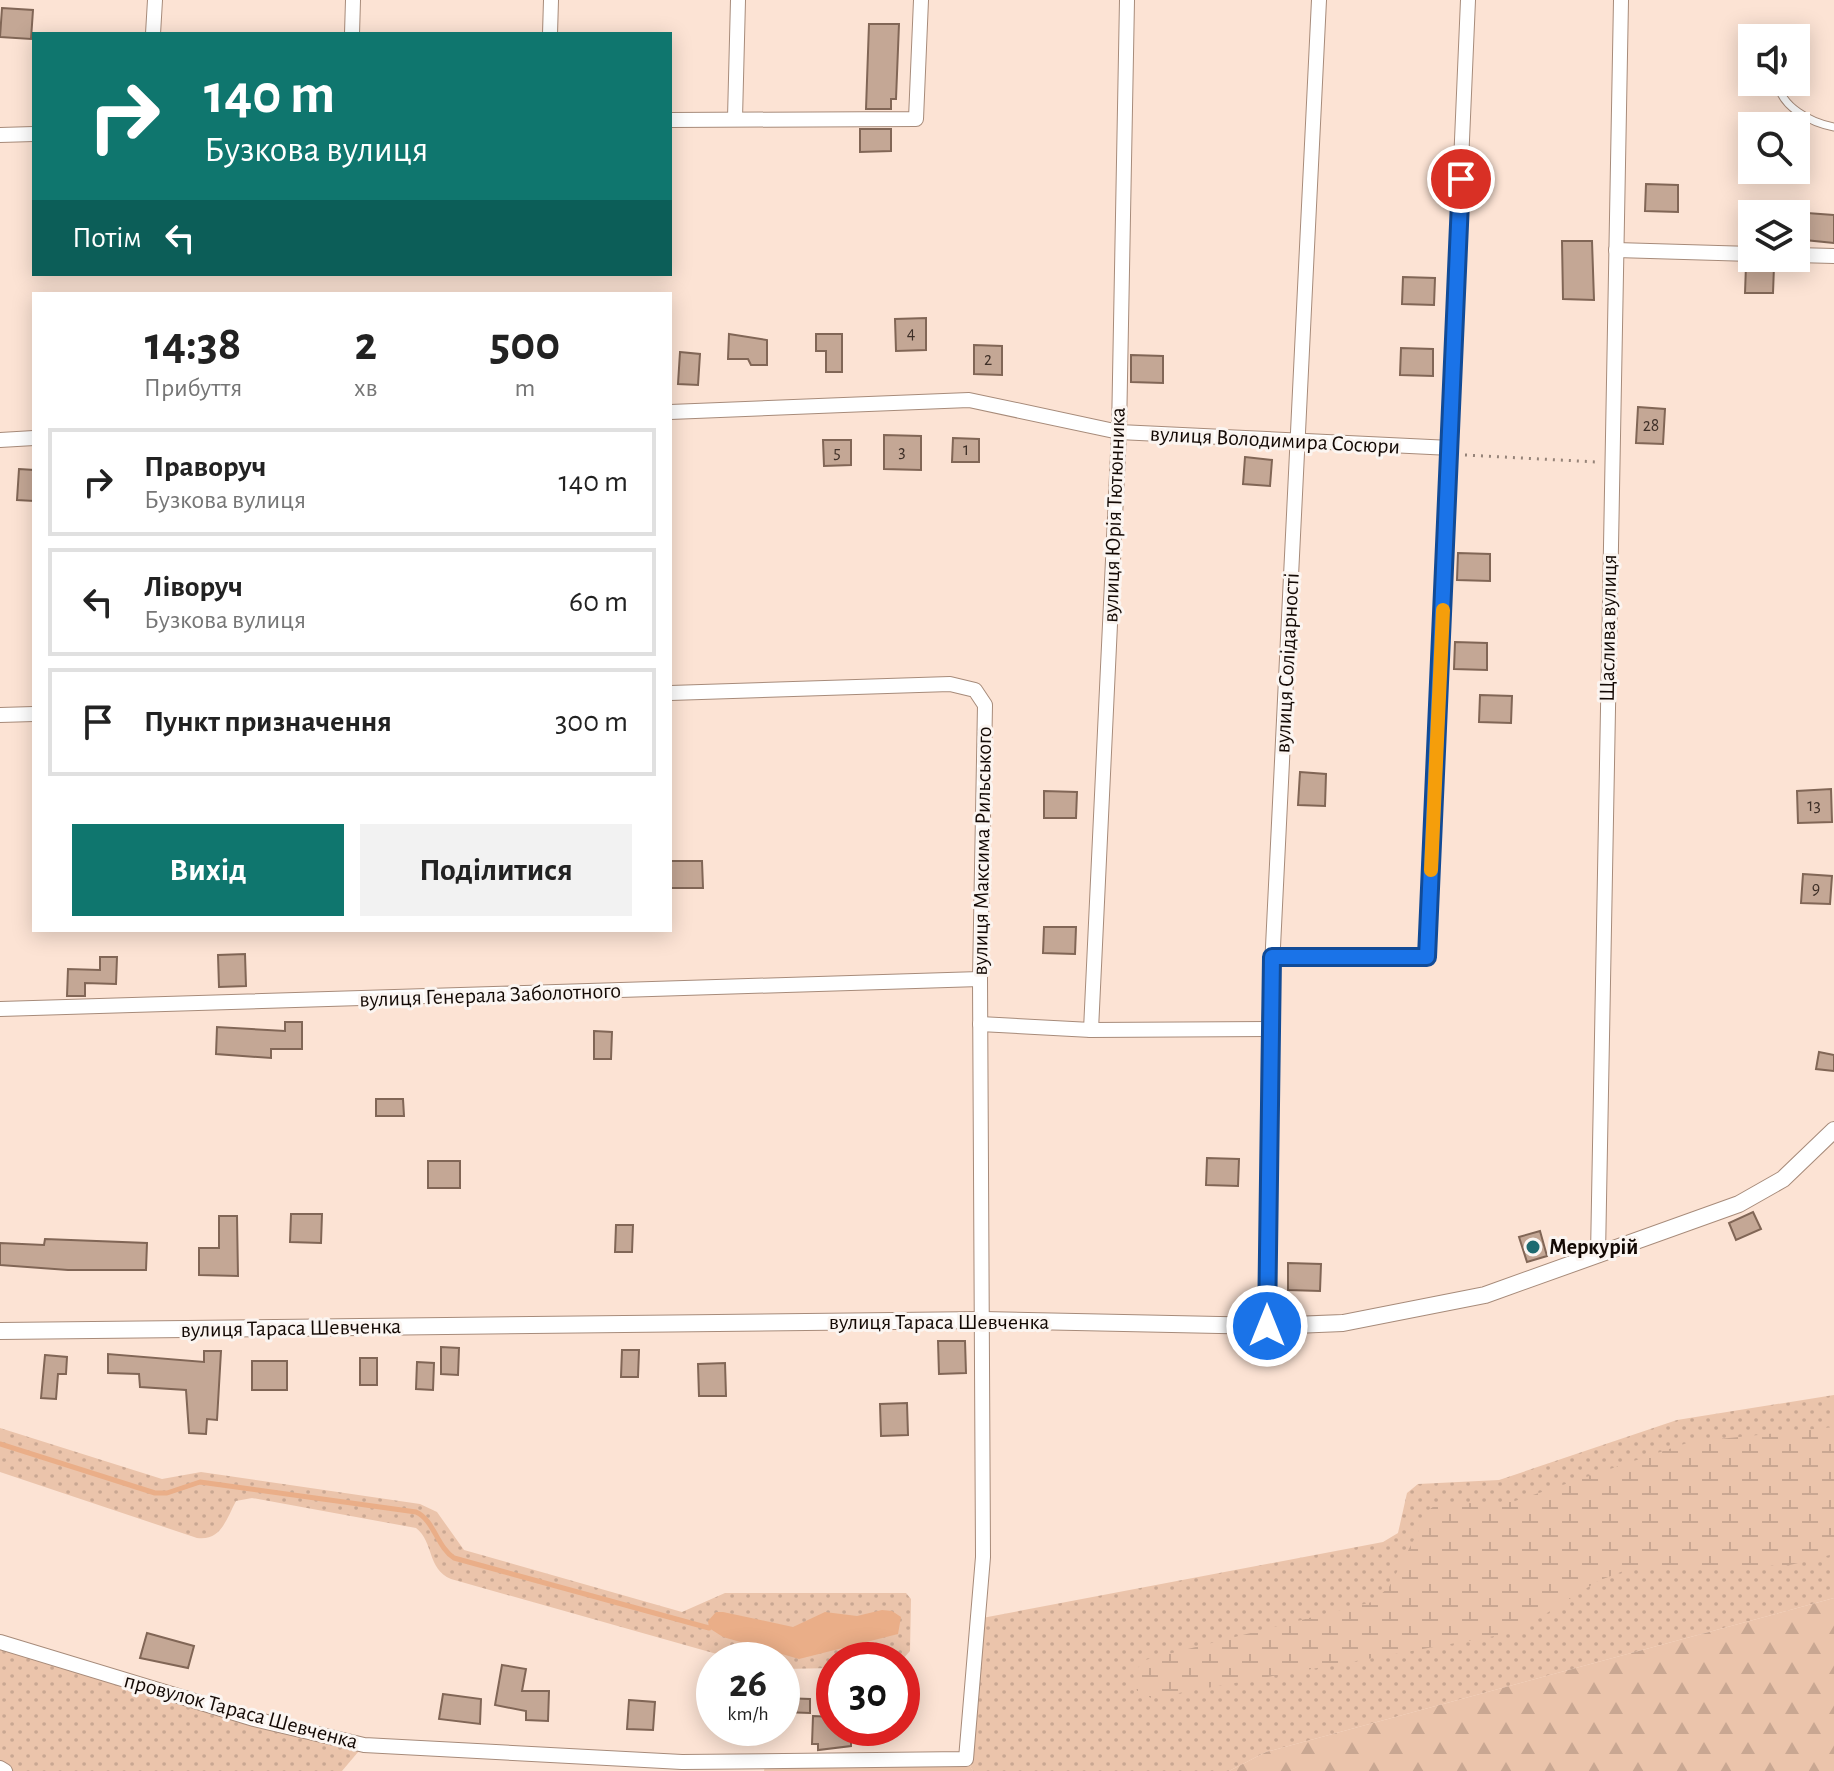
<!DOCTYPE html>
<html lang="uk">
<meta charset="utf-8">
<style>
:root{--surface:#fff;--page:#f2f2f2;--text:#222;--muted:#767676;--line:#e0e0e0;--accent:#0f766e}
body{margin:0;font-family:"Alegreya Sans",sans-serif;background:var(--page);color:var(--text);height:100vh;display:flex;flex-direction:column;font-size:30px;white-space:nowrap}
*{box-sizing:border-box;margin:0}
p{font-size:26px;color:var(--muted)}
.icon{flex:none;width:44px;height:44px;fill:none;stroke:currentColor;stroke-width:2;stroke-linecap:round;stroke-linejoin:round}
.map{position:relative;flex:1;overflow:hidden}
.side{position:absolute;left:32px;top:292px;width:640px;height:640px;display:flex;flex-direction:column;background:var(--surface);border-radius:0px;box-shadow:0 4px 20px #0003}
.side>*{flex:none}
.top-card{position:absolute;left:32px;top:32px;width:640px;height:244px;border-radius:0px;box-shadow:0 4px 20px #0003;background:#0f766e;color:#fff;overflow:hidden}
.buttons{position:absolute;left:1738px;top:24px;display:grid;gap:16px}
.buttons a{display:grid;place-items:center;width:72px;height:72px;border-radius:0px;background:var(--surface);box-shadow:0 4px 20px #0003;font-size:40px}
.speed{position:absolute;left:696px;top:1642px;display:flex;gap:16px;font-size:40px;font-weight:700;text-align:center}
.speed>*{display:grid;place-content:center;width:104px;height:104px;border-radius:50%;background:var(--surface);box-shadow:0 4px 20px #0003;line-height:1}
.speed small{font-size:20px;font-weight:400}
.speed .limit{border:12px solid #d22;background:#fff;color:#111}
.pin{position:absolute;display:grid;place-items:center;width:68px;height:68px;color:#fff;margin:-34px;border:4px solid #fff;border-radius:50%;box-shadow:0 2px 8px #0007}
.me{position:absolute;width:88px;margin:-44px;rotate:0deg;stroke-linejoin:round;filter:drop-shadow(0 0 6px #0008)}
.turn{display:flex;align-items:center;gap:28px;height:168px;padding:0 40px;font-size:36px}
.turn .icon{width:104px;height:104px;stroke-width:2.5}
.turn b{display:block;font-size:56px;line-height:68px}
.then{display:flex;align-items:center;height:76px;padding:0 40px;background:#0003;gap:16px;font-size:30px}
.eta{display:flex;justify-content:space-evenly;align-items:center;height:136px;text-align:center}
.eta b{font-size:48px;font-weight:700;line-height:56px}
.action{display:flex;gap:16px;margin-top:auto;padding:16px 40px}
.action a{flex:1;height:92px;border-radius:0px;background:var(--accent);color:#fff;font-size:32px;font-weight:700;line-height:92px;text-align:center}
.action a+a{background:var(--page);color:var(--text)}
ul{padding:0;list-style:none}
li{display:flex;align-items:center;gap:24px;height:108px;margin:0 16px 12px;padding:0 24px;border:4px solid var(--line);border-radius:0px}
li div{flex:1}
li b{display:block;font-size:30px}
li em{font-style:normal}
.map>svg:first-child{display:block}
.grass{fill:url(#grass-dots)}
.forest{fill:url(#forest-firs)}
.wetland{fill:url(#wetland-marsh)}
.park{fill:#ebc4ab}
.water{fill:#eaae88}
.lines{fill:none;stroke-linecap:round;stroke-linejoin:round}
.stream{stroke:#eaae88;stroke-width:5}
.building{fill:#c4a795;stroke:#816656;stroke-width:2}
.service-casing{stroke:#a78b7a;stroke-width:9}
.minor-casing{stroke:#a78b7a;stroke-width:16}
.tertiary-casing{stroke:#a78b7a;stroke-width:18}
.path{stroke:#958378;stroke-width:3;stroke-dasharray:2 6;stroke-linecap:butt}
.service{stroke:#fff;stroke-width:7}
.minor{stroke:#fff;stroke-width:14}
.tertiary{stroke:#fff;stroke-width:16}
.route-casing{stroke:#114b97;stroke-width:20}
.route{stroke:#1a73e8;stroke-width:14}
.slow{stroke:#f59e0b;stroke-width:14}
.poi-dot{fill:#1d6a70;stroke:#fbf5f1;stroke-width:3}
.labels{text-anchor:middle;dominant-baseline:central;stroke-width:6;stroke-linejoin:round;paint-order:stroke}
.number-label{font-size:18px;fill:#3f3028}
.street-label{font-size:22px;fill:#130904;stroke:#fbf5f1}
.poi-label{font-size:22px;font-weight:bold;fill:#130904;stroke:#fbf5f1;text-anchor:start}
</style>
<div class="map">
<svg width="1834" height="1771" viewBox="0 0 1834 1771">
<defs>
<pattern id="grass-dots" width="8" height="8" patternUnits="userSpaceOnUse" patternTransform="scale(2)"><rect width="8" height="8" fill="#ebc4ab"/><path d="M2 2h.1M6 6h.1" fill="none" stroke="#c9a792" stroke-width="1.8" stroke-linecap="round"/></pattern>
<pattern id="forest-firs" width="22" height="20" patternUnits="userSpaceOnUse" patternTransform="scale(2)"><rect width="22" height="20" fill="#ebc4ab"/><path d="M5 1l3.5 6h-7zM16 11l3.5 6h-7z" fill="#c9a792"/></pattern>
<pattern id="wetland-marsh" width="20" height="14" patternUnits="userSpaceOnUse" patternTransform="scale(2)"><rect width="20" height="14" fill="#ebc4ab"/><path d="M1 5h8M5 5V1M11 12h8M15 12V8" fill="none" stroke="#c9a792"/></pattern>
</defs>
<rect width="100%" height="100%" fill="#fce3d4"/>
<g class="grass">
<path d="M1834,1395V1598L1266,1752L1229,1771H973L966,1759L977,1619L1383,1542L1398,1533L1407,1493L1418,1484L1499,1480L1677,1420Z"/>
<path d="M0,1428L162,1479L201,1472L420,1504L437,1512L464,1550L682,1612L725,1593H906L911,1599L910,1651L902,1660H834V1668L782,1669V1660H738L451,1579C427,1569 434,1542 416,1528L252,1498L236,1501C226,1520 221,1541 197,1538L0,1472Z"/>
<path d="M0,1642L364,1745L342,1771H0Z"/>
</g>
<path class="forest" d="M1834,1598V1771H1229L1266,1752Z"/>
<path class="wetland" d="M1834,1427V1554L1790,1565L1626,1570L1598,1581L1517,1632L1151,1698L1137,1691L1133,1673L1145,1660L1372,1602L1389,1587L1430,1509L1437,1504L1512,1502L1690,1442Z"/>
<path class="park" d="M966,1759L973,1771H764L766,1761Z"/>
<path class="water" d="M882,1610L892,1611L901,1617L898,1634L799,1659L723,1637L709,1628L708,1621L716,1612H723L793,1627L825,1612L857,1616Z"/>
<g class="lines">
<path class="stream" d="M0,1444L155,1493H167L200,1482L416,1512C434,1520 437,1547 454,1558L709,1628"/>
</g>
<g class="building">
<path d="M2,8L33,10L31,39L0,37Z"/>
<path d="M869,24H899L896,99H891V109H866Z"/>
<path d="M860,129H891V151L860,152Z"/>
<path d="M1646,184L1678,185V212L1645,211Z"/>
<path d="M1807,213L1834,215V243L1805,240Z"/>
<path d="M1562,241H1592L1594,300L1563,299Z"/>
<path d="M1746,265L1774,266L1773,293H1745Z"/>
<path d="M1403,277L1435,278L1434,305L1402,304Z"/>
<path d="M926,318V350L896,351L895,319Z"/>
<path d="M729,334L767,340V365H751L748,359H728Z"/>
<path d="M816,334H842V372H826V351H816Z"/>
<path d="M974,345L1002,346V375L974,374Z"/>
<path d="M1401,348L1433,349V376L1400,375Z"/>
<path d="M680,352L700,354L698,385L678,384Z"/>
<path d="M1131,355L1163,356V383L1131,382Z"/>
<path d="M1638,407L1665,409L1663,444L1636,443Z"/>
<path d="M884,435L921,436V470L884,469Z"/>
<path d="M953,438L979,439V462H952Z"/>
<path d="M823,440H851V465L824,466Z"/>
<path d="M1245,457L1272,460L1270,486L1243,484Z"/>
<path d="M19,469L34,470V501L17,500Z"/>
<path d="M1458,553L1490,554V581L1457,580Z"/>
<path d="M1455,642L1487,643V670L1454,669Z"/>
<path d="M1480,695L1512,696L1511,723L1479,722Z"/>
<path d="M1300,772L1326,774L1325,806L1298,805Z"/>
<path d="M1831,789L1832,822L1798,823L1797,791Z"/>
<path d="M1044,791L1077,792L1076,818H1044Z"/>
<path d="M670,861H702L703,888H671Z"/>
<path d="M1803,874L1832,876L1830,904L1801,903Z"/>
<path d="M1044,927H1076L1075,954L1043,953Z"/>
<path d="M245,954L246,986L219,987L218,955Z"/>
<path d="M100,957H117L116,984L85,983V996H67L68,969L100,970Z"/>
<path d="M285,1022H302V1049H271V1058L216,1054L217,1027L285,1031Z"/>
<path d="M594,1031L612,1032L611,1059H594Z"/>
<path d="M1819,1052L1834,1055V1071L1816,1069Z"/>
<path d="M376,1099H403L404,1116H376Z"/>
<path d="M1207,1158L1239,1159L1238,1186L1206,1185Z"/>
<rect x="428" y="1161" width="32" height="27"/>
<path d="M1753,1212L1761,1229L1736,1240L1729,1223Z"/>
<path d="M291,1214H322L321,1243L290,1242Z"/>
<path d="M219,1216H237L238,1276L199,1275V1248H219Z"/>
<path d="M616,1225H633L632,1252H615Z"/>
<path d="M1540,1231L1547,1256L1527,1262L1519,1237Z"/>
<path d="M45,1239L147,1243L146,1270H68L0,1265V1243L44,1245Z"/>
<path d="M1288,1263L1321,1264L1320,1291L1288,1290Z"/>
<path d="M938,1341H965L966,1373L939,1374Z"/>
<path d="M441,1347L459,1348L458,1375L441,1374Z"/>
<path d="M622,1350H639L638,1377H621Z"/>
<path d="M204,1351H221L217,1420L207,1419L206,1434L189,1433L186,1390L140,1387L139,1374L108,1373V1354L204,1362Z"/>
<path d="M45,1355L67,1357L66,1374H58L56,1399L41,1398Z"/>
<rect x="360" y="1358" width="17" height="27"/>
<rect x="252" y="1361" width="35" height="29"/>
<path d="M417,1362L434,1363L433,1390L416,1389Z"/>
<path d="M725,1363L726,1396H699L698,1364Z"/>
<path d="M907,1403L908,1435L881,1436L880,1404Z"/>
<path d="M147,1633L194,1646L188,1668L140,1658Z"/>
<path d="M502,1665L526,1669L522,1691H549L548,1721L526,1720V1711L495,1705Z"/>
<path d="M443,1694L481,1699L480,1724L439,1719Z"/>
<path d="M782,1698L810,1699V1713L782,1712Z"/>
<path d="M629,1700L655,1702L653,1730L627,1729Z"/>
<path d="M813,1716L834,1717V1728H851V1746L818,1750V1744H812Z"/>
</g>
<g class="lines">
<defs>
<path id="service" d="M1778,82C1780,107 1812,123 1834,127"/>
<g id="minor">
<path d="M153,34L155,0"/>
<path d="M352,34L353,0"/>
<path d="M550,34L551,0"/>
<path d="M735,118L738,0"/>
<path d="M670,120L916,119L921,0"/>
<path d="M0,135L34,134"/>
<path d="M1616,250L1752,254"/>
<path d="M1796,255L1834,256"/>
<path d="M670,412L969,400L1119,432L1451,448"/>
<path d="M0,440L34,438"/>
<path d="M0,715L34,714"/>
<path d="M1272,957H1427L1468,0"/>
<path d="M0,1009L980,979"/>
<path d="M980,1024L1091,1030L1269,1029"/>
<path d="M1091,1030L1119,432L1127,0"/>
<path d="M1598,1255L1621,0"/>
<path d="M1267,1326L1269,1029L1319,0"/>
<path d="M0,1642L254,1719L364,1745L682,1762L966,1759L983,1557L980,979L985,705L975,690L950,684L670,693"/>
<path d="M0,1768L5,1771"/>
</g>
<path id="tertiary" d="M0,1331L983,1320L1267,1326L1343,1323L1485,1295L1739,1204L1783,1179L1834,1130"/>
</defs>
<use href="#service" class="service-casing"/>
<use href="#minor" class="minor-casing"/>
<use href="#tertiary" class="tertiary-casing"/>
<path class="path" d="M1465,455L1597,462"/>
<use href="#service" class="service"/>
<use href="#minor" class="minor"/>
<use href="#tertiary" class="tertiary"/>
</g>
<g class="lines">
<defs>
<path id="route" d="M1267,1326L1272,957H1427L1461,179"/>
</defs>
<use href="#route" class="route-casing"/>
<use href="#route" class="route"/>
<path class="slow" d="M1431,870L1443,610"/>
</g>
<circle class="poi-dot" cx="1533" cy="1247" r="8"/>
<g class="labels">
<g class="number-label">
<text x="911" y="334">4</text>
<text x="988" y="360">2</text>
<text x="1651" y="426">28</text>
<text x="966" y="450">1</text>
<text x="902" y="452">3</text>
<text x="837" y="453">5</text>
<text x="1814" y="806">13</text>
<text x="1816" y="889">9</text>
</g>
<g class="street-label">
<text transform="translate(1275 440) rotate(3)">вулиця Володимира Сосюри</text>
<text transform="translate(1114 515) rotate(-88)">вулиця Юрія Тютюнника</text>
<text transform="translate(1608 628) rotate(-89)">Щаслива вулиця</text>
<text transform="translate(1287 663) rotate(-87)">вулиця Солідарності</text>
<text transform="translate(982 851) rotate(-89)">вулиця Максима Рильського</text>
<text transform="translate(490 995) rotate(-2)">вулиця Генерала Заболотного</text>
<text x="939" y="1322">вулиця Тараса Шевченка</text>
<text transform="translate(291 1328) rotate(-1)">вулиця Тараса Шевченка</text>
<text transform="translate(241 1711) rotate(15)">провулок Тараса Шевченка</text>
</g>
<g class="poi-label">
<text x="1549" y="1247">Меркурій</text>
</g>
</g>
</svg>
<div class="buttons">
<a><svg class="icon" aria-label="sound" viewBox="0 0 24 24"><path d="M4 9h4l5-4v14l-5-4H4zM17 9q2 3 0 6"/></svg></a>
<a><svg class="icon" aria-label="search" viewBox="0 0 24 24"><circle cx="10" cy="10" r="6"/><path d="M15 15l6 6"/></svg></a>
<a><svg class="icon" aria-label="layers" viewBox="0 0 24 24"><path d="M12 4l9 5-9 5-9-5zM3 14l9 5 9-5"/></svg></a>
</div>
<div class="speed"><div>26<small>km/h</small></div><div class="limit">30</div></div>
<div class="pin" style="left:1461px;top:179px;background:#d93025"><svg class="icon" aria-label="arrive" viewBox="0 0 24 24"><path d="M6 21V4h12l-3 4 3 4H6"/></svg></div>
<svg class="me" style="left:1267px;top:1326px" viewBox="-20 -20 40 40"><circle r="17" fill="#1a73e8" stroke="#fff" stroke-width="3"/><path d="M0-11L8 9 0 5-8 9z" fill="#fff"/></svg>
<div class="top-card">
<div class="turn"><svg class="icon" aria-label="right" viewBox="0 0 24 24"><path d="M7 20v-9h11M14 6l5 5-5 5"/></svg><div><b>140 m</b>Бузкова вулиця</div></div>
<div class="then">Потім<svg class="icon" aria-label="left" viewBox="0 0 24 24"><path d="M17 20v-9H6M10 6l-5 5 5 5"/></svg></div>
</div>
<section class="side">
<div class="eta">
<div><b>14:38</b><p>Прибуття</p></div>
<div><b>2</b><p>хв</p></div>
<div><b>500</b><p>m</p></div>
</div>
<ul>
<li><svg class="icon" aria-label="right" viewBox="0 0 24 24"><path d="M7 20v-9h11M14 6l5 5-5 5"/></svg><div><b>Праворуч</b><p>Бузкова вулиця</p></div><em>140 m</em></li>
<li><svg class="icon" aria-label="left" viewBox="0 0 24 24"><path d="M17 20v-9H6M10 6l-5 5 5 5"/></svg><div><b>Ліворуч</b><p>Бузкова вулиця</p></div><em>60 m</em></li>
<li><svg class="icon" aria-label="arrive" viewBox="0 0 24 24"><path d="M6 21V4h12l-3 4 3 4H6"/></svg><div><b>Пункт призначення</b></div><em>300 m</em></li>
</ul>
<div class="action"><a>Вихід</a><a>Поділитися</a></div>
</section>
</div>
